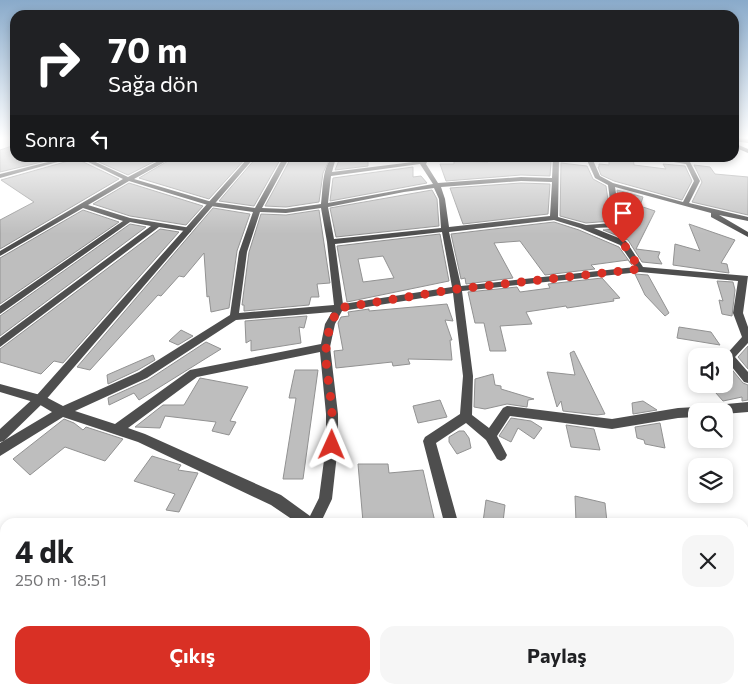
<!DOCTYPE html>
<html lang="tr">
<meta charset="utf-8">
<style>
:root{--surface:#fff;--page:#f6f6f6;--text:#202124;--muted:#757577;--accent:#d93025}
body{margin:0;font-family:Commissioner,sans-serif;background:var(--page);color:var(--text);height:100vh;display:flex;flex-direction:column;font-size:19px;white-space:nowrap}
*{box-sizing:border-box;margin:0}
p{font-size:16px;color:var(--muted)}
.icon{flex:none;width:28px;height:28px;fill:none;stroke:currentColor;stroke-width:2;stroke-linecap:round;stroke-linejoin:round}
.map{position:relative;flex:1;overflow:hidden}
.sheet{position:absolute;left:0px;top:518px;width:749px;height:176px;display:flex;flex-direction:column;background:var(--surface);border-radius:15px 15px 0 0;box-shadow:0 2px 8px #0003}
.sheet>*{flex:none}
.hud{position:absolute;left:10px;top:10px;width:729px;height:152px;border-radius:15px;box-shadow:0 2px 8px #0003;background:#202124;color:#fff;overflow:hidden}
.fabs{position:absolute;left:688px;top:348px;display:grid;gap:10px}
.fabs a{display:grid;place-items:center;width:45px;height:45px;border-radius:10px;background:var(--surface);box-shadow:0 2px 8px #0003;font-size:25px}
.pin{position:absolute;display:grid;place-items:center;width:42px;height:42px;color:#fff;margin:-51px -21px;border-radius:50% 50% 50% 0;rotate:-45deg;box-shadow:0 0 5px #0007}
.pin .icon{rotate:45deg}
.me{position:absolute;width:55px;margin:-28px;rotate:1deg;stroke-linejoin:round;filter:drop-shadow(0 0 4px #0008)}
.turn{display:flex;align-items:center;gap:18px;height:105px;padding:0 15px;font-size:22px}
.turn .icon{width:65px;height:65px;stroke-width:2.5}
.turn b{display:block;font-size:35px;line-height:42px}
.then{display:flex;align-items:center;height:48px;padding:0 15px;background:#0003;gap:10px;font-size:19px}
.round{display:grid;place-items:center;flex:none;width:52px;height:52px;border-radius:15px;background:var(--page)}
.head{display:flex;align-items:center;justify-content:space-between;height:85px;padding:0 15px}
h1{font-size:30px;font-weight:700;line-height:38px}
.action{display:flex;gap:10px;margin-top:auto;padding:10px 15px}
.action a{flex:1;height:58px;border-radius:15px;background:var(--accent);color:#fff;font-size:20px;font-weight:700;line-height:58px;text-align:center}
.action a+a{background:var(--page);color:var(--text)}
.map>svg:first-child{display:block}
.building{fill:#bebebe;stroke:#929292;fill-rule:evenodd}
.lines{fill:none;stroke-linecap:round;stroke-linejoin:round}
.minor{fill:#4e4e4e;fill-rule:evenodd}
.tertiary{fill:#4e4e4e;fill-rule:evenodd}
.route{stroke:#d93025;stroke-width:9;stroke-dasharray:0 16.2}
</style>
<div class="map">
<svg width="748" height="693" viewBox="0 0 748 693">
<rect width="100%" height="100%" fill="#fff"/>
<g class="building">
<path d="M15,145V158H58L0,172V150Z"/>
<path d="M74,158H78L79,160L119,179L0,249V220L34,202L1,180L72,160Z"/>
<path d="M90,158H161L128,175Z"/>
<path d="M173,158H246L209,199L139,178Z"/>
<path d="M256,158H281L254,206L219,201Z"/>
<path d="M291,158H330L323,173L319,202L286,207L265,206Z"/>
<path d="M340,158H368V166L335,170Z"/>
<path d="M510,158L551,161L550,176L521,175L446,181L440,164H454V161L488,162L487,159L511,160Z"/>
<path d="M609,158H633L634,165L666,169L663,164L685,166L692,181L682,200L614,181L601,175L598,167H599V164L609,165Z"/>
<path d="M561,163L587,166L593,179L606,186L611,221L586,223L560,216Z"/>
<path d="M694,165L710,167L715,174L748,177V215L692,202L702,182Z"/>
<path d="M413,167V177L421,176L427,183L330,201L333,178Z"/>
<path d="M129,183L203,206L186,225L130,216L93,204Z"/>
<path d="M521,183L550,184L548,214L463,224L450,188Z"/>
<path d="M432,190L437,199L439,226L336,237L330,208Z"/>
<path d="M617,190L643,197L640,206L655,211L636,249L660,252L658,257L662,264L642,262L628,240L603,230L617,229L623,226Z"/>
<path d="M213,208L250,214L237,251L229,308L211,312L209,296L207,297L204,253L184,277L179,276L161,296L158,295L90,370L77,367Z"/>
<path d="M83,210L119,222L0,304V258Z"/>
<path d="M319,210L330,283L317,284L319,297H311L309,305L244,311V305H242L249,252L261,214L286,215Z"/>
<path d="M554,222L579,230L619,247L632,265L628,260L591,265L595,269L545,275L520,241L494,243L513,278L466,284L465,278L461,279L451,234Z"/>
<path d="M130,224L146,227L0,336V316Z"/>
<path d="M689,224L735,240L721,263L727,264L729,273L673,265L675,244L700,251Z"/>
<path d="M160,229L179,232L63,363L54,361L41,374L0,362V349Z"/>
<path d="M440,234L449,281L347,302L337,246ZM383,256L394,278L363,282L358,259Z"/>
<path d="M635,274L648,275L669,313L665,316L645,295Z"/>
<path d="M602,278L620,298L613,299L614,301L567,308L566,306L526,312L532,324L500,326L506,351H490L484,323H475L468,292L517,287L520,292L550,288L548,284Z"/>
<path d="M717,281L733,282L735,290L732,316L722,314L719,300L723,301Z"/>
<path d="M447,304L453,321L445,320L452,340H450L452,360L408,359L410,364L393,366L392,362L336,368L334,351L343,350L338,323L341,317L349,316L348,312L369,309V311Z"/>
<path d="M307,316L304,328L299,327L301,343L251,351V340L246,343L245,321Z"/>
<path d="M679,327L711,332L720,345L677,338Z"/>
<path d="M181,330L193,336L178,345L169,341Z"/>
<path d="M206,342L221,349L139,400L134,393L109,405L108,398L148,380Z"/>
<path d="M748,346V369L738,357Z"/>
<path d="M574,351L605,414L597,415L563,411L561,401L557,407L547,372L575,375L570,353Z"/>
<path d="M153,355L155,360L138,370L108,384L107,375Z"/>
<path d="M724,360L743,383L748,385V400L742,401V397L723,401L708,384H724Z"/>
<path d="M295,370H318L303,479H283L296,398H289Z"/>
<path d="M493,374L495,385L501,386V389L534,399L528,400L527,407L507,404L485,409L474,407L475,379Z"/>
<path d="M200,378L248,387L230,421L236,422L229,435L212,431L216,422L165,416L160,428L135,427L163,405H184Z"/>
<path d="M440,400L447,417L418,423L413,406Z"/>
<path d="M643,401L657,410L633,414L632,403Z"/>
<path d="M511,418L531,421L542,428L534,439L518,428L511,442L499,436Z"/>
<path d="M64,419L74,423L83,430L86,427L123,439L105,461L65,447L30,475L13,459Z"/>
<path d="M660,423L665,448L645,444L644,440L637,438L635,427Z"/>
<path d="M566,425L594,429L600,450L571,447Z"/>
<path d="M459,431H464L469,438L471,448L457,454L449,442V437Z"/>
<path d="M152,456L181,465L178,470L198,473L179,512L166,510L175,494L134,481Z"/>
<path d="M358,464H388L389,473L423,470L435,522H363Z"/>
<path d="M575,496L605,503L607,522H576Z"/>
<path d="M486,500L505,505L503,522H483Z"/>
</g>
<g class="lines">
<g class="minor">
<path d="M734,137L748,139V143L734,141Z"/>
<path d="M734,143L748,149V153L734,147Z"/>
<path d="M80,158H87L128,177L164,158H171L170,159L134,179L212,202L255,208L283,158H289L262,208L286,209L321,204C323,191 322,167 332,158H338L335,161L332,172L421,161V158H450L447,160L427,162L426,164L438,183L521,177L552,178L553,158H559L558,217L586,225L613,223L608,185L595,178L586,158H592L600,176L613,183L683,202L694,181L686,164L649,158H661L690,162L700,181L689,203L748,217V221L719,215L748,232V237L711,217V213L615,187L621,225L617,227L594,228L626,241L643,267L748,276L743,313L748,327V343L735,357L748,372V383L744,382L724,357L742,337L733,313L738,281L640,272L462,291L473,376L472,415L489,428L503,408L507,406L612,419L678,408L696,407L700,409L705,406L748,402V412L724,414V411H696V417L678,418L612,429L510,416L497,436L507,455L505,459L501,461L497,459L486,440L466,423L436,443L458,522H444L423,441L425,437L460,414L463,376L453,293L342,311L335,324L330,347L338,414V445L332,499L321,522H296L271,505L138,442L63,417L0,456V443L52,412L37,403L0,392V384L44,396L63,406L139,372L230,315L239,252L253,212L211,206L129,181L88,205L130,218L191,228V232L159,227L0,347V338L151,226L130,222L0,314V306L123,221L83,208L0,256V251L123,179ZM420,164L433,184L328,203L331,176ZM521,181L552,182L550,216L449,227L445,199L441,187ZM434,188L439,199L441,228L334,239L328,207L404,192ZM321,208L327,242L334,305L239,313L247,252L260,212L286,213ZM554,220L580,228L620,245L635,267L461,286L449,232ZM442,232L452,287L343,304L335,244ZM332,312L325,324L321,344L190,370L115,424L75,411L147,378L236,320ZM320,352L326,414V445L319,498L310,516L281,495L145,434L128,428L197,377Z"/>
<path d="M748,633V656L744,657V635Z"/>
<path d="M404,689H422L421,693H403Z"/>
<path d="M573,689H592L594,693H575Z"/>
</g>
<g class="tertiary">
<path d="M64,158H72L0,178V174Z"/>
<path d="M248,158H254L44,402L4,441L0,442V429L36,396Z"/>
</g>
</g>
<linearGradient id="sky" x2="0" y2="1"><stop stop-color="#89aaca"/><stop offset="0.59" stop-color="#fff"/><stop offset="1" stop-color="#fff" stop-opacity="0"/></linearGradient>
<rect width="748" height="234" fill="url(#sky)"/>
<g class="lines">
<path class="route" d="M332,445C332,434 333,424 332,414C330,373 316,347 339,308L457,289L640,269L623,243"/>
</g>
</svg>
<div class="fabs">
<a><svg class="icon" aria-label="sound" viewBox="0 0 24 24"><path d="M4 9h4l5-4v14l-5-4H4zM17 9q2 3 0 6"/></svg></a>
<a><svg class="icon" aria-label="search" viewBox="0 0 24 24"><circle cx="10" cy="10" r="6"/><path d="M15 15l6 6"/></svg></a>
<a><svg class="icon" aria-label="layers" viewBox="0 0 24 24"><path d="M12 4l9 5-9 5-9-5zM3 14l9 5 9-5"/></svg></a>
</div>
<div class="pin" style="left:623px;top:243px;background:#d93025"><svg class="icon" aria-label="arrive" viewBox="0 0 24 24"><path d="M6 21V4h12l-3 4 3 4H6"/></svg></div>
<svg class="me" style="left:332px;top:445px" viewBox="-20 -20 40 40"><path d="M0-17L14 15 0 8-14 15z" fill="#d93025" stroke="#fff" stroke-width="4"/></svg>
<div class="hud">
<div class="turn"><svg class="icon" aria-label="right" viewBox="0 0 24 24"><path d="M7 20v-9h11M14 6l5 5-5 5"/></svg><div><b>70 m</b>Sağa dön</div></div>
<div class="then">Sonra<svg class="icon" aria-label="left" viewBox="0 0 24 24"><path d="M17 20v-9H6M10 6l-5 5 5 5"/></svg></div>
</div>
<section class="sheet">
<div class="head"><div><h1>4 dk</h1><p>250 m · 18:51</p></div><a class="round"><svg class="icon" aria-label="close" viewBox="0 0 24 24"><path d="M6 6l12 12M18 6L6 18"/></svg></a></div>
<div class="action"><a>Çıkış</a><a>Paylaş</a></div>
</section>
</div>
